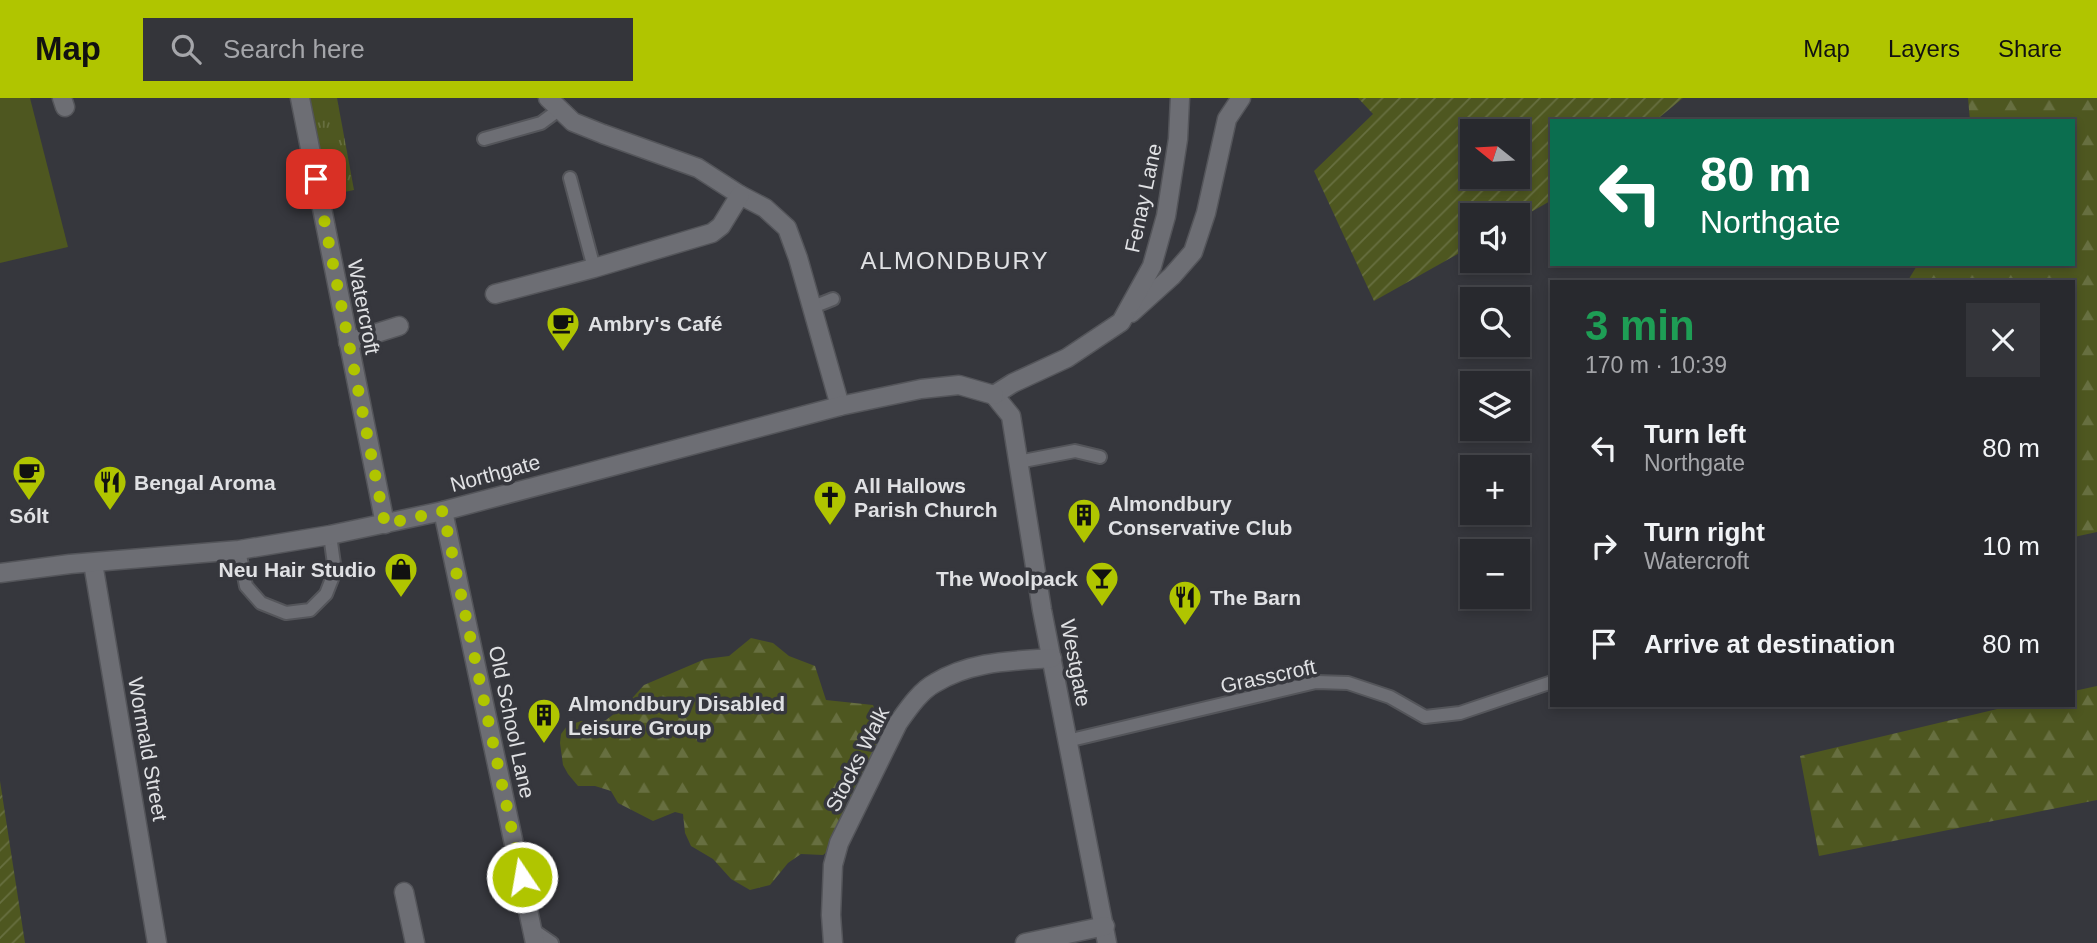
<!DOCTYPE html>
<meta charset="utf-8">
<style>
:root{--surface:#28292e;--page:#34353a;--text:#f1f3f6;--muted:#a5a6aa;--line:#44454a;--accent:#b0c500}
body{margin:0;font-family:Helvetica,sans-serif;background:var(--page);color:var(--text);height:100vh;display:flex;flex-direction:column;font-size:26px;white-space:nowrap}
*{box-sizing:border-box;margin:0}
p{font-size:23px;color:var(--muted)}
.icon{flex:none;width:38px;height:38px;fill:none;stroke:currentColor;stroke-width:2;stroke-linecap:round;stroke-linejoin:round}
.map{position:relative;flex:1;overflow:hidden}
.panel{position:absolute;left:1550px;top:182px;width:525px;height:427px;display:flex;flex-direction:column;background:var(--surface);border-radius:0px;box-shadow:0 4px 10px #0003,0 0 0 2px var(--line)}
.panel>*{flex:none}
.top-card{position:absolute;left:1550px;top:21px;width:525px;height:147px;border-radius:0px;box-shadow:0 4px 10px #0003,0 0 0 2px var(--line);background:#0b6e4f;color:#fff;overflow:hidden}
.needle{width:46px;rotate:288deg}
.fabs{position:absolute;left:1460px;top:21px;display:grid;gap:14px}
.fabs a{display:grid;place-items:center;width:70px;height:70px;border-radius:0px;background:var(--surface);box-shadow:0 4px 10px #0003,0 0 0 2px var(--line);font-size:35px}
.pin{position:absolute;display:grid;place-items:center;width:60px;height:60px;color:#fff;margin:-30px;border-radius:14px;box-shadow:0 4px 10px #0006}
.me{position:absolute;width:77px;margin:-38px;rotate:348deg;stroke-linejoin:round;filter:drop-shadow(0 0 5px #0008)}
.turn{display:flex;align-items:center;gap:24px;height:147px;padding:0 35px;font-size:32px}
.turn .icon{width:91px;height:91px;stroke-width:2.5}
.turn b{display:block;font-size:49px;line-height:60px}
.round{display:grid;place-items:center;flex:none;width:74px;height:74px;border-radius:0px;background:var(--page)}
.head{display:flex;align-items:center;justify-content:space-between;height:119px;padding:0 35px}
h1{font-size:42px;font-weight:700;line-height:52px;color:#1e9e55}
ul{padding:0;list-style:none}
li{display:flex;align-items:center;gap:21px;height:98px;padding:0 35px}
li div{flex:1}
li b{display:block;font-size:26px}
li em{font-style:normal}
header{display:flex;align-items:center;gap:42px;box-sizing:border-box;height:98px;padding:0 35px;background:var(--accent);color:#111}
header strong{font-size:33px}
nav{display:flex;gap:38px;margin-inline-start:auto;font-size:24px}
.search{width:490px;height:63px;background:var(--page);display:flex;align-items:center;gap:18px;box-sizing:border-box;padding:0 24px;border-radius:0px;color:var(--muted);font-size:26px}
.map>svg:first-child{display:block}
.grass{fill:url(#grass-tufts)}
.forest{fill:url(#forest-firs)}
.garden{fill:url(#garden-furrows);fill-rule:evenodd}
.pitch{fill:#4e5720}
.lines{fill:none;stroke-linecap:round;stroke-linejoin:round}
.lane-casing{stroke:#54555a;stroke-width:16}
.street-casing{stroke:#54555a;stroke-width:21}
.lane{stroke:#6d6e74;stroke-width:12}
.street{stroke:#6d6e74;stroke-width:18}
.route{stroke:#b0c500;stroke-width:12;stroke-dasharray:0 21.6}
.labels{text-anchor:middle;dominant-baseline:central;stroke-width:7;stroke-linejoin:round;paint-order:stroke}
.street-label{font-size:21px;fill:#e0e1e4;stroke:#36373d}
.poi-label{font-size:21px;font-weight:bold;fill:#e0e1e4;stroke:#36373d;text-anchor:start}
.quarter-label{font-size:24px;letter-spacing:2px;fill:#e0e1e4;stroke:#36373d}
</style>
<header>
<strong>Map</strong>
<div class="search"><svg class="icon" aria-label="search" viewBox="0 0 24 24"><circle cx="10" cy="10" r="6"/><path d="M15 15l6 6"/></svg>Search here</div>
<nav><a>Map</a><a>Layers</a><a>Share</a></nav>
</header>
<div class="map">
<svg width="2097" height="845" viewBox="0 0 2097 845">
<defs>
<pattern id="grass-tufts" width="24" height="20" patternUnits="userSpaceOnUse" patternTransform="scale(1.75)"><rect width="24" height="20" fill="#4e5720"/><path d="M3 7l-1-3M5 7V3M7 7l1-3M15 17l-1-3M17 17v-4M19 17l1-3" fill="none" stroke="#676f40"/></pattern>
<pattern id="forest-firs" width="22" height="20" patternUnits="userSpaceOnUse" patternTransform="scale(1.75)"><rect width="22" height="20" fill="#4e5720"/><path d="M5 1l3.5 6h-7zM16 11l3.5 6h-7z" fill="#676f40"/></pattern>
<pattern id="garden-furrows" width="10" height="10" patternUnits="userSpaceOnUse" patternTransform="scale(1.75)"><rect width="10" height="10" fill="#4e5720"/><path d="M-1 1l2-2M0 10L10 0M9 11l2-2" fill="none" stroke="#676f40"/></pattern>
</defs>
<rect width="100%" height="100%" fill="#36373d"/>
<path class="grass" d="M307,0H337L354,92L325,98Z"/>
<g class="forest">
<path d="M1968,0H2097V434L2074,439V184H1907L1918,166H2074V23H1970Z"/>
<path d="M751,540L773,545L789,558L815,568L826,602L873,607L886,641L865,693L846,700L843,726L836,747L823,757L801,756L788,765L770,787L750,792L731,781L713,761L691,748L685,735L683,716L675,714L653,723L618,705L611,693L595,688H578L568,676L563,667L560,645L561,636L567,628L581,623L597,625L606,622L627,606L644,587L705,561L729,558Z"/>
<path d="M2097,588V702L1819,758L1800,658L2014,607H2074V593Z"/>
</g>
<g class="garden">
<path d="M1358,0H1683L1655,23H1552V102L1517,122V117H1472V148L1374,203L1314,73L1373,16ZM1472,33H1517V79H1472Z"/>
<path d="M0,683L25,845H0Z"/>
</g>
<path class="pitch" d="M0,0H30L68,149L0,165Z"/>
<g class="lines">
<defs>
<g id="lane">
<path d="M484,41L541,25L560,11"/>
<path d="M570,80L594,170"/>
<path d="M813,209L833,201"/>
<path d="M1018,364L1075,353L1100,359"/>
<path d="M239,452L246,488L261,505L286,515L310,512L326,496L335,473L330,437"/>
<path d="M1067,643L1316,584L1348,585L1390,599L1425,619L1460,615L1552,584"/>
<path d="M533,832L552,845"/>
</g>
<g id="street">
<path d="M62,0L65,9"/>
<path d="M300,0L385,426"/>
<path d="M548,0L573,24L603,36L698,70L740,97L765,110L787,130L798,160L840,308"/>
<path d="M495,196L594,170L712,135L721,128L740,97"/>
<path d="M1131,215L1172,178L1193,154L1206,115L1227,21L1241,0"/>
<path d="M348,244L399,228"/>
<path d="M994,297L1011,318L1042,512L1107,845"/>
<path d="M994,297L1013,285L1067,260L1121,224L1152,168L1166,118L1178,41L1180,0"/>
<path d="M443,413L535,845"/>
<path d="M93,465L157,845"/>
<path d="M0,475L70,466L239,452L330,437L443,413L840,308L921,291L959,287L994,297"/>
<path d="M404,794L415,845"/>
<path d="M833,845L831,817L833,767L839,745L898,625C908,611 920,593 935,585C971,563 1011,563 1052,560"/>
<path d="M1025,845L1105,828"/>
</g>
</defs>
<use href="#lane" class="lane-casing"/>
<use href="#street" class="street-casing"/>
<use href="#lane" class="lane"/>
<use href="#street" class="street"/>
</g>
<g class="lines">
<path class="route" d="M316,81L385,426L443,413L522,779"/>
</g>
<defs>
<symbol id="cafe-pin" viewBox="-11 -11 22 30"><path d="M0 17L-7.5 6A9.5 9.5 0 1 1 7.5 6Z" fill="#b0c500" stroke="#36373d"/><path d="M-5.5-4.5H6V0H3Q3 3.5 0 3.5H-2.5Q-5.5 3.5-5.5 0ZM3-3.2v2h1.7v-2ZM-6 4.5H4V6H-6Z" fill="#111"/></symbol>
<symbol id="restaurant-pin" viewBox="-11 -11 22 30"><path d="M0 17L-7.5 6A9.5 9.5 0 1 1 7.5 6Z" fill="#b0c500" stroke="#36373d"/><path d="M-5-6h1v4h1v-4h1v4h1v-4h1v5L-1.5 .5V6h-2V.5L-5-1ZM5-6V6H3V1.5H1.5Q1.5-4 5-6Z" fill="#111"/></symbol>
<symbol id="church-pin" viewBox="-11 -11 22 30"><path d="M0 17L-7.5 6A9.5 9.5 0 1 1 7.5 6Z" fill="#b0c500" stroke="#36373d"/><path d="M-1.2-6h2.4v3.5h3.3v2.4h-3.3V6h-2.4V-.1h-3.3v-2.4h3.3Z" fill="#111"/></symbol>
<symbol id="building-pin" viewBox="-11 -11 22 30"><path d="M0 17L-7.5 6A9.5 9.5 0 1 1 7.5 6Z" fill="#b0c500" stroke="#36373d"/><path d="M-4-6H4V6H1V3H-1V6H-4ZM-2.5-4.3h1.7v1.8h-1.7ZM.8-4.3h1.7v1.8H.8ZM-2.5-1h1.7V.8h-1.7ZM.8-1h1.7V.8H.8Z" fill="#111"/></symbol>
<symbol id="shop-pin" viewBox="-11 -11 22 30"><path d="M0 17L-7.5 6A9.5 9.5 0 1 1 7.5 6Z" fill="#b0c500" stroke="#36373d"/><path d="M-5-2.5h2.3a2.7 3.5 0 0 1 5.4 0H5L5.5 6h-11ZM-1.5-2.5h3a1.5 2.3 0 0 0-3 0Z" fill="#111"/></symbol>
<symbol id="bar-pin" viewBox="-11 -11 22 30"><path d="M0 17L-7.5 6A9.5 9.5 0 1 1 7.5 6Z" fill="#b0c500" stroke="#36373d"/><path d="M-6-5H6L.8 .8V4.5H3.5V6h-7V4.5H-.8V.8Z" fill="#111"/></symbol>
</defs>
<g fill-rule="evenodd">
<use href="#cafe-pin" x="544" y="206" width="38" height="52"/>
<use href="#cafe-pin" x="10" y="355" width="38" height="52"/>
<use href="#restaurant-pin" x="91" y="365" width="38" height="52"/>
<use href="#church-pin" x="811" y="380" width="38" height="52"/>
<use href="#building-pin" x="1065" y="398" width="38" height="52"/>
<use href="#shop-pin" x="382" y="452" width="38" height="52"/>
<use href="#bar-pin" x="1083" y="461" width="38" height="52"/>
<use href="#restaurant-pin" x="1166" y="480" width="38" height="52"/>
<use href="#building-pin" x="525" y="598" width="38" height="52"/>
</g>
<g class="labels">
<g class="street-label">
<text transform="translate(1143 100) rotate(-78)">Fenay Lane</text>
<text transform="translate(364 209) rotate(79)">Watercroft</text>
<text transform="translate(495 375) rotate(-15)">Northgate</text>
<text transform="translate(1076 565) rotate(79)">Westgate</text>
<text transform="translate(1268 578) rotate(-12)">Grasscroft</text>
<text transform="translate(512 624) rotate(78)">Old School Lane</text>
<text transform="translate(148 651) rotate(80)">Wormald Street</text>
<text transform="translate(857 661) rotate(-63)">Stocks Walk</text>
</g>
<g class="poi-label">
<text x="588" y="225">Ambry's Café</text>
<text x="134" y="384">Bengal Aroma</text>
<text x="854" y="387">All Hallows<tspan x="854" dy="24">Parish Church</tspan></text>
<text x="1108" y="405">Almondbury<tspan x="1108" dy="24">Conservative Club</tspan></text>
<text x="29" y="417" text-anchor="middle">Sólt</text>
<text x="376" y="471" text-anchor="end">Neu Hair Studio</text>
<text x="1078" y="480" text-anchor="end">The Woolpack</text>
<text x="1210" y="499">The Barn</text>
<text x="568" y="605">Almondbury Disabled<tspan x="568" dy="24">Leisure Group</tspan></text>
</g>
<g class="quarter-label">
<text x="955" y="162">ALMONDBURY</text>
</g>
</g>
</svg>
<div class="fabs">
<a><svg class="needle" viewBox="-14 -14 28 28"><path d="M0-13l5 13h-10z" fill="#e53935"/><path d="M0 13l5-13h-10z" fill="#a5a6aa"/></svg></a>
<a><svg class="icon" aria-label="sound" viewBox="0 0 24 24"><path d="M4 9h4l5-4v14l-5-4H4zM17 9q2 3 0 6"/></svg></a>
<a><svg class="icon" aria-label="search" viewBox="0 0 24 24"><circle cx="10" cy="10" r="6"/><path d="M15 15l6 6"/></svg></a>
<a><svg class="icon" aria-label="layers" viewBox="0 0 24 24"><path d="M12 4l9 5-9 5-9-5zM3 14l9 5 9-5"/></svg></a>
<a>+</a>
<a>−</a>
</div>
<div class="pin" style="left:316px;top:81px;background:#d93025"><svg class="icon" aria-label="arrive" viewBox="0 0 24 24"><path d="M6 21V4h12l-3 4 3 4H6"/></svg></div>
<svg class="me" style="left:522px;top:779px" viewBox="-20 -20 40 40"><circle r="17" fill="#b0c500" stroke="#fff" stroke-width="3"/><path d="M0-11L8 9 0 5-8 9z" fill="#fff"/></svg>
<div class="top-card">
<div class="turn"><svg class="icon" aria-label="left" viewBox="0 0 24 24"><path d="M17 20v-9H6M10 6l-5 5 5 5"/></svg><div><b>80 m</b>Northgate</div></div>
</div>
<section class="panel">
<div class="head"><div><h1>3 min</h1><p>170 m · 10:39</p></div><a class="round"><svg class="icon" aria-label="close" viewBox="0 0 24 24"><path d="M6 6l12 12M18 6L6 18"/></svg></a></div>
<ul>
<li><svg class="icon" aria-label="left" viewBox="0 0 24 24"><path d="M17 20v-9H6M10 6l-5 5 5 5"/></svg><div><b>Turn left</b><p>Northgate</p></div><em>80 m</em></li>
<li><svg class="icon" aria-label="right" viewBox="0 0 24 24"><path d="M7 20v-9h11M14 6l5 5-5 5"/></svg><div><b>Turn right</b><p>Watercroft</p></div><em>10 m</em></li>
<li><svg class="icon" aria-label="arrive" viewBox="0 0 24 24"><path d="M6 21V4h12l-3 4 3 4H6"/></svg><div><b>Arrive at destination</b></div><em>80 m</em></li>
</ul>
</section>
</div>
